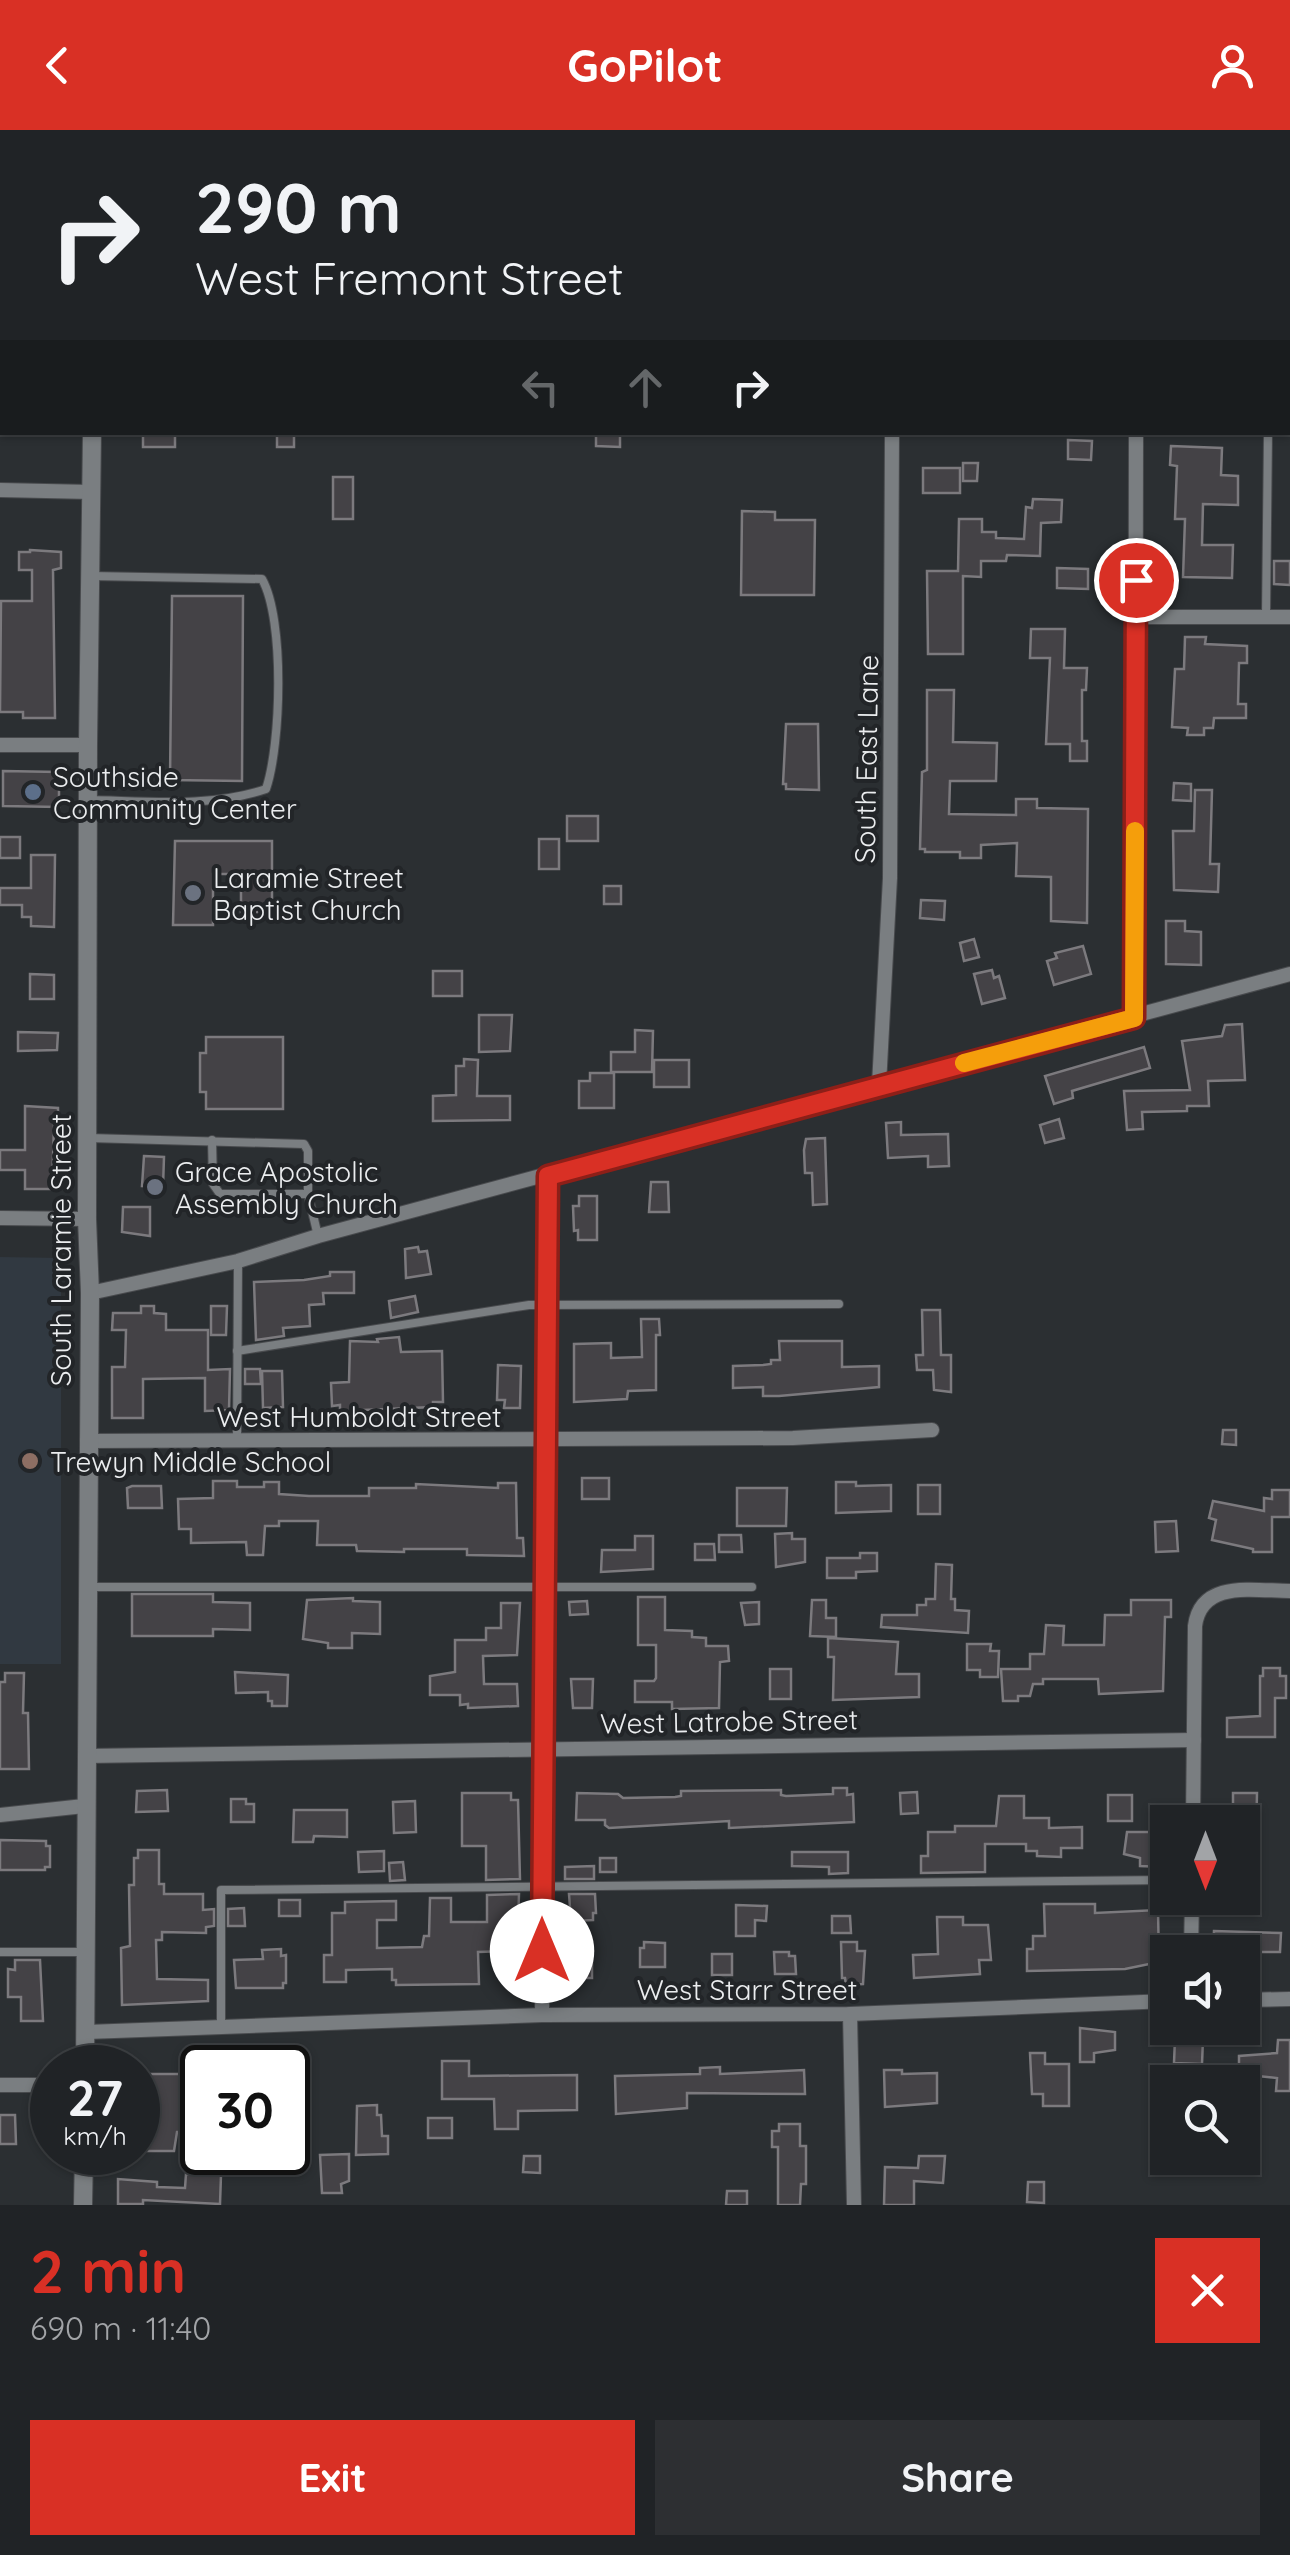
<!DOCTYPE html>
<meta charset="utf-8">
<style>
:root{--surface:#202326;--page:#2d2f32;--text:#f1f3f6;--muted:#a2a4a7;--line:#3d4043;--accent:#d93025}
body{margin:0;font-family:Quicksand,sans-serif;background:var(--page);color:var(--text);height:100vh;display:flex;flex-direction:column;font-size:38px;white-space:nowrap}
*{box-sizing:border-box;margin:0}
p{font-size:32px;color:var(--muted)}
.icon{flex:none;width:55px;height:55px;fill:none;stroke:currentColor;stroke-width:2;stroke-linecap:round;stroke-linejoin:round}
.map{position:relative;height:2075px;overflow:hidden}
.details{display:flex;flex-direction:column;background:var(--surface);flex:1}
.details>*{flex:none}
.banner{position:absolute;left:0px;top:0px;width:1290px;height:305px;box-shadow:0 2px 8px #0004,0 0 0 2px var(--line);background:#202326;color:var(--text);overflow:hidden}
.needle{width:65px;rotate:180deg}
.fabs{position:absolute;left:1150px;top:1675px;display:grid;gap:20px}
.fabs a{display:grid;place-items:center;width:110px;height:110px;border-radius:0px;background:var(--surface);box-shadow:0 2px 8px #0004,0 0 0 2px var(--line);font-size:50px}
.speed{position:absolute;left:30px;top:1915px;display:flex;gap:20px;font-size:50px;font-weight:700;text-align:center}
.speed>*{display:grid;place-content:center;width:130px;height:130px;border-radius:50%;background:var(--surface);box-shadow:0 2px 8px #0004,0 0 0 2px var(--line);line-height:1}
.speed small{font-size:25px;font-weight:400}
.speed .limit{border:5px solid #111;border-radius:15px;background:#fff;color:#111}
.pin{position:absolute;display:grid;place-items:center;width:85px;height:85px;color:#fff;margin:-42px;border:5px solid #fff;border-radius:50%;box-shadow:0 2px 10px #0007}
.me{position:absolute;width:110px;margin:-55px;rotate:0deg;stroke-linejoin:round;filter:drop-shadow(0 0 8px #0008)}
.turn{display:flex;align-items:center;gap:35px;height:210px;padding:0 30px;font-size:45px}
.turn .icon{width:130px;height:130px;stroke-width:2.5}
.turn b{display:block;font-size:70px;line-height:85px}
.lanes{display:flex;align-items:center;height:95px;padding:0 30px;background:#0003;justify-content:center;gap:50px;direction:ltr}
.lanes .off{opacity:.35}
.round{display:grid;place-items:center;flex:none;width:105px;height:105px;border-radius:0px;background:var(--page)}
.headline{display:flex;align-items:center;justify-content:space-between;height:170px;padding:0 30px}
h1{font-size:60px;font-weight:700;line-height:75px;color:var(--accent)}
.action{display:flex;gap:20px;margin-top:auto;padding:20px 30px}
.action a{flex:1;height:115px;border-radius:0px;background:var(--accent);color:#fff;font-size:40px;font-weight:700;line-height:115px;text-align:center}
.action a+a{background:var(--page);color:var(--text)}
header{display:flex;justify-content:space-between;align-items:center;height:130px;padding:0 30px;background:var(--accent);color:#fff;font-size:45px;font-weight:700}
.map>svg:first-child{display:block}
.built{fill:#313941}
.building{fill:#444246;stroke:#7c7a7e;stroke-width:2.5}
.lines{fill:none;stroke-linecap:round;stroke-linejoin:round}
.service-casing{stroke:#484a4d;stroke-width:10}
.minor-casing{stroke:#484a4d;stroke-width:16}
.tertiary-casing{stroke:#484a4d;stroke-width:20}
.service{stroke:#7a7e81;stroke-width:8}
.minor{stroke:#7a7e81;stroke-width:14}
.tertiary{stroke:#7a7e81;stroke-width:18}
.route-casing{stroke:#8d1f18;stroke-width:25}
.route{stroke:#d93025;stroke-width:18}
.slow{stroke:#f59e0b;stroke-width:18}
.service-dot{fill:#5c6f8a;stroke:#222528;stroke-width:4}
.worship-dot{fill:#6b7280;stroke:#222528;stroke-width:4}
.education-dot{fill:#8d6e63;stroke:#222528;stroke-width:4}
.labels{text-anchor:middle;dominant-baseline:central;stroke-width:8;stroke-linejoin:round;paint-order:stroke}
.street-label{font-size:28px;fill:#ebedef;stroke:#222528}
.poi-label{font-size:28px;fill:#ebedef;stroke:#222528;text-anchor:start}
</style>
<header><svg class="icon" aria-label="back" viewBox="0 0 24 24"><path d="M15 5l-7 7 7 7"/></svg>GoPilot<svg class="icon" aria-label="person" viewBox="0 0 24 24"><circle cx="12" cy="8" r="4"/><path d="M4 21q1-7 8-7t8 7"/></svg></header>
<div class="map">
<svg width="1290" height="2075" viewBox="0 0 1290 2075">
<rect width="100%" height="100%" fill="#2b2f32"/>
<path class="built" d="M0,1127L61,1128V1534H0Z"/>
<g class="building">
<rect x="143" y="302" width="32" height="15"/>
<rect x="277" y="302" width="17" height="15"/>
<path d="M596,302H620V317L596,316Z"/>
<path d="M1068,310L1092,311L1091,330L1068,329Z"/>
<path d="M1171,316L1222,318L1221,345L1238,346V375L1203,374L1202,415H1233L1232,448L1183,447L1185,389H1175L1177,336L1170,335Z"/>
<path d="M963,333H978L977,351H963Z"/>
<rect x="923" y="338" width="37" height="25"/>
<rect x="333" y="347" width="20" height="42"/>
<path d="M1033,369L1062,370L1061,392L1041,393L1040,426L1007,425L1006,431H981V447L963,446V524H928L927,441H958L959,389H982V402H996V408L1024,409L1026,377L1032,378Z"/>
<path d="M742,381L775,382V390H815L814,465H741Z"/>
<path d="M30,420L61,422V438L53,440L55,588H23V582H0L1,471H32V440H19V422H30Z"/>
<path d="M1274,431H1290V455L1274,454Z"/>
<path d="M1057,438L1088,439V459L1057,458Z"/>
<path d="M172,466H243L242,651L170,650Z"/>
<path d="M1031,499H1065L1064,538H1087L1086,560H1082V611H1087V631H1070V614H1046L1050,528H1030Z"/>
<path d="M1185,507H1206L1205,514L1247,516V533H1239L1238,574H1246V588H1214L1213,598H1204V605H1187L1188,598L1172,597L1175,539H1184Z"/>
<path d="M927,560H954L953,612L997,613L996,651H950L949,684L1016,685V669H1037V678L1088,679L1087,793L1051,791V747L1016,746L1017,713L981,715V728H960V722H925V719H920L922,642L927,640Z"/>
<path d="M786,594H818L819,660L786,659V654H783Z"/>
<path d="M3,641L59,642V677L3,676Z"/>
<path d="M1174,653L1191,654V671L1173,670Z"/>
<path d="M1195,660H1212L1210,734H1219L1218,762L1174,760L1173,701H1194Z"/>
<rect x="567" y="686" width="31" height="25"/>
<rect x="0" y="707" width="20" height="21"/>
<rect x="539" y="709" width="20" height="30"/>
<path d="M175,711H272V782H241V744H213V795H173Z"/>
<path d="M31,725H55L54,797L31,796V787H22V775H0V758H31Z"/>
<rect x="604" y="756" width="17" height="18"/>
<path d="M921,770L945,771L944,790L920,788Z"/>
<path d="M1166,791H1185V801L1201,802V835L1166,834Z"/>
<path d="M974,809L979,827L964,831L960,813Z"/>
<path d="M1083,816L1091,844L1054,855L1047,831L1057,828L1055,823Z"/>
<path d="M992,840L994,848L999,846L1005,868L982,874L974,844Z"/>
<rect x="433" y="841" width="29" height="25"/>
<path d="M30,844L54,845V869H30Z"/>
<path d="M479,885H512L510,921L479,922Z"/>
<path d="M1242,894L1245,950L1208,951L1209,976H1187V981L1142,982L1143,999L1127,1000L1124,961L1190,960L1182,911L1222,906L1225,895Z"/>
<path d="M635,900L653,901L652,942H611V922H635Z"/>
<path d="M18,902L58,903L57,920L18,921Z"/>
<path d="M206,907H283V979H206V962H200V923H206Z"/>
<path d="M1144,917L1150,938L1072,961L1073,968L1054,974L1045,946Z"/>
<path d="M464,929L478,930L477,966H510V990L433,991V966L456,965V936H464Z"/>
<rect x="654" y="930" width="35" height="27"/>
<path d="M590,943H614V978H579V951H590Z"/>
<path d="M25,976L58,978V995H54L52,1059H25V1040H0V1020H25Z"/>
<path d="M1059,989L1064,1008L1045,1013L1040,995Z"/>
<path d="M901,992V1005L948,1004L949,1036L928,1037V1026L888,1028L886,993Z"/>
<path d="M825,1008L827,1074L813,1075L812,1043H805L804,1020L806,1009Z"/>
<path d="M144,1026L164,1027L163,1057L142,1056Z"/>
<path d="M651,1052H668L669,1082H649Z"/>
<path d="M579,1066H597V1110H578V1100L574,1101L573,1076H579Z"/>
<path d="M123,1077H150V1106L122,1102Z"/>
<path d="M418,1117L419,1122L427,1121L431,1144L406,1148L405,1119Z"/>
<path d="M330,1142H354V1163H323L324,1174L309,1175L310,1196L283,1198L284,1206L256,1210L254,1152L304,1150L330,1146Z"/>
<path d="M415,1166L418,1182L391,1188L389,1171Z"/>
<path d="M141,1176H154V1183L166,1184V1200H208V1240L230,1239L229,1280L205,1281V1248L143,1249V1288H112V1237H125L126,1200H112L113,1183H141Z"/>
<path d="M211,1176H227L226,1205H211Z"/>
<path d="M922,1180H940L941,1225H951V1262L934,1260L933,1240H917L916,1225H923Z"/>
<path d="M641,1189H659L660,1205H656V1260L628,1261L627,1269L574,1272V1214L611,1213V1228L642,1227Z"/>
<path d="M399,1207L401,1222L442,1221L443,1272H433V1277L340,1281V1275L332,1276L331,1253L349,1252L350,1211L378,1212L377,1209Z"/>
<path d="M779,1211H842V1237L879,1236V1257L779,1266H763V1257L733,1258V1236L763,1235L771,1234V1230H780Z"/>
<path d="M498,1235L521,1236L520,1278H504L505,1270H497Z"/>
<path d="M245,1239H260L261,1254H245Z"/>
<path d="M262,1241H282L283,1277L263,1278Z"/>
<path d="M1223,1300H1236V1315L1222,1314Z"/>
<rect x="582" y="1348" width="27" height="21"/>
<path d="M213,1351H237V1357H264V1352H279V1364L309,1366H369V1358H416V1354L498,1358V1353H516L517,1408H523L524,1426L467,1425V1419H404V1422L357,1421L356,1415H317L318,1391H279V1396H265L263,1425H247L246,1412L191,1413V1399H179L178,1369L213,1368Z"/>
<path d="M836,1352H856V1356L891,1355V1381L836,1383Z"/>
<rect x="918" y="1355" width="22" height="29"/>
<path d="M132,1356H161L162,1378H128L127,1358Z"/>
<path d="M737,1358H787L786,1396H737Z"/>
<path d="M1272,1360H1290V1387H1272V1422H1253V1419L1212,1410L1216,1390L1209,1388L1213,1371L1264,1381V1368L1272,1369Z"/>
<path d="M1176,1391L1178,1421L1156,1422L1155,1392Z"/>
<path d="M792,1403V1409H805V1432L776,1437L775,1404Z"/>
<path d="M719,1405H741L742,1422H719Z"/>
<path d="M635,1406H653V1439L601,1442L602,1420H635Z"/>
<path d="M695,1414H714L715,1430H695Z"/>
<path d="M860,1423H877V1441L856,1442V1448H827V1428H860Z"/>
<path d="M936,1434L952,1435L951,1469H955V1480L969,1481L968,1503L881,1497L882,1485H917V1475H926V1469H935Z"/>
<path d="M132,1464H213V1472L250,1473V1500L213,1499V1506H132Z"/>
<path d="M638,1467H665V1500L692,1501V1507L706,1508V1516H728L729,1531L720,1532L719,1578L672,1579V1572H635V1551H654L656,1548V1515H638Z"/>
<path d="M353,1468V1471L380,1472V1504L352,1503V1518H328V1513L303,1509L307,1470Z"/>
<path d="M812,1470H826V1488H836V1507L810,1506Z"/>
<path d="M1131,1470H1171V1487H1165L1163,1561L1099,1564L1098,1549H1043V1554H1033L1030,1566H1018V1571H1003L1001,1539H1030V1524H1044L1046,1495L1064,1496L1063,1515H1104L1105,1485H1131Z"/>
<path d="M587,1471L588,1484L570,1485L569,1472Z"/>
<path d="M759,1472V1494L745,1495L741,1473Z"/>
<path d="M501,1473H520L517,1525L483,1526L484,1554H517L518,1576L468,1578V1574L460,1575V1565H430V1546L455,1542V1510H486V1498H501Z"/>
<path d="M828,1508L898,1512L896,1544H919V1567L833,1570L834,1527H828Z"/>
<path d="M967,1514H991L990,1521H999L998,1547H980V1540H967Z"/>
<path d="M1263,1538H1280V1546H1286V1568H1275V1607H1227V1588L1260,1586V1546H1263Z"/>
<rect x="770" y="1539" width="21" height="30"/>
<path d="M235,1542L288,1545L287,1576H272V1571H268V1562L236,1563Z"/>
<path d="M5,1543H24L23,1583H28L29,1639H0V1552H5Z"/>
<path d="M571,1549H593L592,1578H573Z"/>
<path d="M833,1658H847V1665L853,1664L854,1692L729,1698V1691L609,1698L605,1695V1690H576L577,1663L618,1664L623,1668L675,1667L681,1666V1661L781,1660V1665L786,1666L833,1664Z"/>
<path d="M167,1660L168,1681L136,1682L137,1661Z"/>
<path d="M917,1662L918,1683L901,1684L900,1663Z"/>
<path d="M462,1663H511V1670H518L520,1749L486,1750V1716H462Z"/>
<path d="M1233,1663H1257L1256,1711H1242V1692H1233Z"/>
<rect x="1108" y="1665" width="24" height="26"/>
<path d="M999,1666H1024V1688H1049V1698L1082,1697V1718H1061V1727L1037,1726V1721H1026V1714H985V1742L921,1743V1726H928V1702H955V1696H996Z"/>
<path d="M231,1669H246V1674H254V1692H231Z"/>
<path d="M415,1671L416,1702L394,1703L393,1672Z"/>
<path d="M294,1680H347V1707L314,1706L313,1712H293Z"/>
<path d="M1127,1702H1163V1737L1140,1736V1728L1124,1724Z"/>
<path d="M0,1710L46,1711V1716H50V1737H45V1740H0Z"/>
<path d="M138,1720H159V1754H164V1764H203V1780L214,1779V1796L206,1797V1803L162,1802V1810H156L157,1849L208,1850V1871L122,1875L121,1818L130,1816L129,1755H134V1728H138Z"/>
<path d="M384,1721V1741L359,1742L358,1722Z"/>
<path d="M792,1722H848V1743L829,1744V1737L792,1736Z"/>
<rect x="600" y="1728" width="16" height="14"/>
<path d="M403,1732L405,1750L390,1751L389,1733Z"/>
<path d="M594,1736V1749H565V1737Z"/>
<path d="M519,1764L518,1794H507V1821L478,1822L479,1854L396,1855V1850H392V1839L346,1840V1852H324V1825H332V1783H345V1772L396,1771V1790H377V1818L422,1817L424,1806H429L430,1768H451V1792H487V1765Z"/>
<path d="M569,1764H595L596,1783H593V1790L571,1791Z"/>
<rect x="279" y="1770" width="21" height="16"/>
<path d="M1044,1774H1095V1783L1158,1780L1159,1832L1125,1839L1027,1841V1819H1033V1806H1045Z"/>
<path d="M736,1775L767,1776L766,1791L755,1790V1806H736Z"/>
<path d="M244,1778L245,1796H228V1779Z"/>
<path d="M832,1786H850L851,1803H832Z"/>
<path d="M937,1787H963V1795H988L991,1830H979L980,1844L914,1848L913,1825L938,1824Z"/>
<path d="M1214,1801L1281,1803L1280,1822H1213Z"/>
<path d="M644,1812L665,1813V1837H640V1818H644Z"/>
<path d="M841,1812H857V1821H865L863,1854L846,1855L845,1848H842Z"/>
<path d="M281,1819V1826L286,1825V1853H283V1858H236L234,1830L263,1829L262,1820Z"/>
<path d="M774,1822H789V1826H795L796,1844H775Z"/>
<rect x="712" y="1824" width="20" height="21"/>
<rect x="571" y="1827" width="21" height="21"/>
<path d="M15,1830H40L43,1891H21V1867H8V1839L15,1840Z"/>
<path d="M1080,1898L1115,1902V1920L1094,1923V1932H1080Z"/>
<path d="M1175,1908L1203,1909L1202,1934L1174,1933Z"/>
<path d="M1278,1910H1290V1961H1276L1277,1948L1239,1944V1926L1277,1923Z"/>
<path d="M1030,1923H1045V1934H1069V1976H1043V1964H1032Z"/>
<path d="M442,1931H469V1946L577,1945V1980L518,1981V1999H495L494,1969H442Z"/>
<path d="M1158,1936L1179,1937L1185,1952H1164Z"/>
<path d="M720,1937V1944L804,1940L805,1964L687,1963V1978L616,1984L615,1946L700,1944V1938Z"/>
<path d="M884,1940H902V1944L937,1943V1973L885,1977Z"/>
<path d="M138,1944H202V2002H177L174,2021H138Z"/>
<path d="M377,1975V1985H381L382,2006H388V2024L356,2025L357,1976Z"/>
<path d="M0,1985H15L16,2014H0Z"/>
<rect x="428" y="1988" width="24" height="20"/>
<path d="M779,1994H800V2016H806V2054H801L800,2075H778V2017H772V2001H779Z"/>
<path d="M349,2024V2051L341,2054L342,2063H322L320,2025Z"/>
<path d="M524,2026H540V2043L523,2042Z"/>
<path d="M919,2026H945L943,2053L914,2051V2075H884L885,2037L918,2038Z"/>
<path d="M186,2044L221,2045L220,2074L143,2070V2074H118V2049L157,2052V2057L185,2058Z"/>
<path d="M1028,2052H1044V2073L1027,2072Z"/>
<path d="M727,2061H747V2075H726Z"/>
</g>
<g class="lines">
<defs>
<g id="service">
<path d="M1266,487L1268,302"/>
<path d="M88,670C147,671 210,678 266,659C281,615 285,490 262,449L90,446"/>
<path d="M89,1008L304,1014L308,1021V1064L318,1106"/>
<path d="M212,1010L213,1054L220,1064H308"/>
<path d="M237,1221L529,1175L839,1174"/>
<path d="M237,1311L238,1131"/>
<path d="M91,1457H752"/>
<path d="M0,1822H85"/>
<path d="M221,1897V1760L1168,1750"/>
</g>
<g id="minor">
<path d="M1135,0V2"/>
<path d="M894,2V0"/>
<path d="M1288,230H1290"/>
<path d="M0,360L91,362"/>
<path d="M1136,487H1290"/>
<path d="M0,615H88"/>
<path d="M1135,888L1136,302"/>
<path d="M879,955L890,748L892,302"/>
<path d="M0,1088L87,1089"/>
<path d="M90,1163L238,1131L318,1106L1290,844"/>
<path d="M87,1311L793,1308L932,1300"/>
<path d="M85,1626L1194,1610"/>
<path d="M0,1685L84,1676"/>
<path d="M1193,1692L1195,1496C1201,1449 1255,1461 1290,1461"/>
<path d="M1191,1822L1192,1768"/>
<path d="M1242,1870L1290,1869"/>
<path d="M850,1884L854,2075"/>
<path d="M542,1885L548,1045"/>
<path d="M87,1902L542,1885L850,1884L1168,1871"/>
<path d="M0,1955H52"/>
</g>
<g id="tertiary">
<path d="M95,2V0"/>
<path d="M85,1938L90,1163L87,1089L88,615L92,302"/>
<path d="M83,2075L84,2022"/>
</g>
</defs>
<use href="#service" class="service-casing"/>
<use href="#minor" class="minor-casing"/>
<use href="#tertiary" class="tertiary-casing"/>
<use href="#service" class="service"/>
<use href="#minor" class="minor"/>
<use href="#tertiary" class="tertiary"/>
</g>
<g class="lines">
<defs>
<path id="route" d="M542,1821L548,1046L1134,888L1136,450"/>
</defs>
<use href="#route" class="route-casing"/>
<use href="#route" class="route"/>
<path class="slow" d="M964,933L1134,888L1135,701"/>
</g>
<circle class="service-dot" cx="33" cy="662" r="10"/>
<g class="worship-dot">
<circle cx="193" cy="763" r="10"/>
<circle cx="155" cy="1057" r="10"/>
</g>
<circle class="education-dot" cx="30" cy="1331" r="10"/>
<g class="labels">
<g class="street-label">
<text transform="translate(866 629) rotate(-89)">South East Lane</text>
<text transform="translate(60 1120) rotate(-90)">South Laramie Street</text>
<text x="359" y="1286">West Humboldt Street</text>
<text transform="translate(729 1591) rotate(-1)">West Latrobe Street</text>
<text x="747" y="1859">West Starr Street</text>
</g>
<g class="poi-label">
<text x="53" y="646">Southside<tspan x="53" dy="32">Community Center</tspan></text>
<text x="213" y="747">Laramie Street<tspan x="213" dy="32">Baptist Church</tspan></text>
<text x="175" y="1041">Grace Apostolic<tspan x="175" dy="32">Assembly Church</tspan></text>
<text x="50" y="1331">Trewyn Middle School</text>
</g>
</g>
</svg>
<div class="fabs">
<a><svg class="needle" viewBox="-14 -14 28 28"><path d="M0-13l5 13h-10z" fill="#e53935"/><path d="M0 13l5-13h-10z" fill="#a2a4a7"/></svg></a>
<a><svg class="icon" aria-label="sound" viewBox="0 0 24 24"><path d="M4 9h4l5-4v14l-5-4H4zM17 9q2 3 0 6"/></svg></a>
<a><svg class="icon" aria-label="search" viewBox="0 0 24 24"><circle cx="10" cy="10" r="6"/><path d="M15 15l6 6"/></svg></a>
</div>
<div class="speed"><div>27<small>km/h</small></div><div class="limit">30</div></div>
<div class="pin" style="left:1136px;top:450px;background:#d93025"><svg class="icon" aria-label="arrive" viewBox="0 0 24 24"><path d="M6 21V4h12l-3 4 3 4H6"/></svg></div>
<svg class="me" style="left:542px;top:1821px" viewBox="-20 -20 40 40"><circle r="19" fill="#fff"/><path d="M0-13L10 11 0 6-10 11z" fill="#d93025"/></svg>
<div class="banner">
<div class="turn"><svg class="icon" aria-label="right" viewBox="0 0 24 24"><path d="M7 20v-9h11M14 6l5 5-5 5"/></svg><div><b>290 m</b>West Fremont Street</div></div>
<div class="lanes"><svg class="icon off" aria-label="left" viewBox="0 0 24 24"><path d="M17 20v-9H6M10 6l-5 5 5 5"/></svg><svg class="icon off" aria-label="ahead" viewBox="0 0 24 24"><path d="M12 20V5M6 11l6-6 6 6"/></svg><svg class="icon" aria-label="right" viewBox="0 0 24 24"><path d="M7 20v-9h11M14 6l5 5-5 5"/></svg></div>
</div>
</div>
<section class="details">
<div class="headline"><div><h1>2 min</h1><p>690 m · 11:40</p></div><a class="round" style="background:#d93025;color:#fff"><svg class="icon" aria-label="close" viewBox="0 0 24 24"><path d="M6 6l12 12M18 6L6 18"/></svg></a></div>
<div class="action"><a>Exit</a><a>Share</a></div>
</section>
